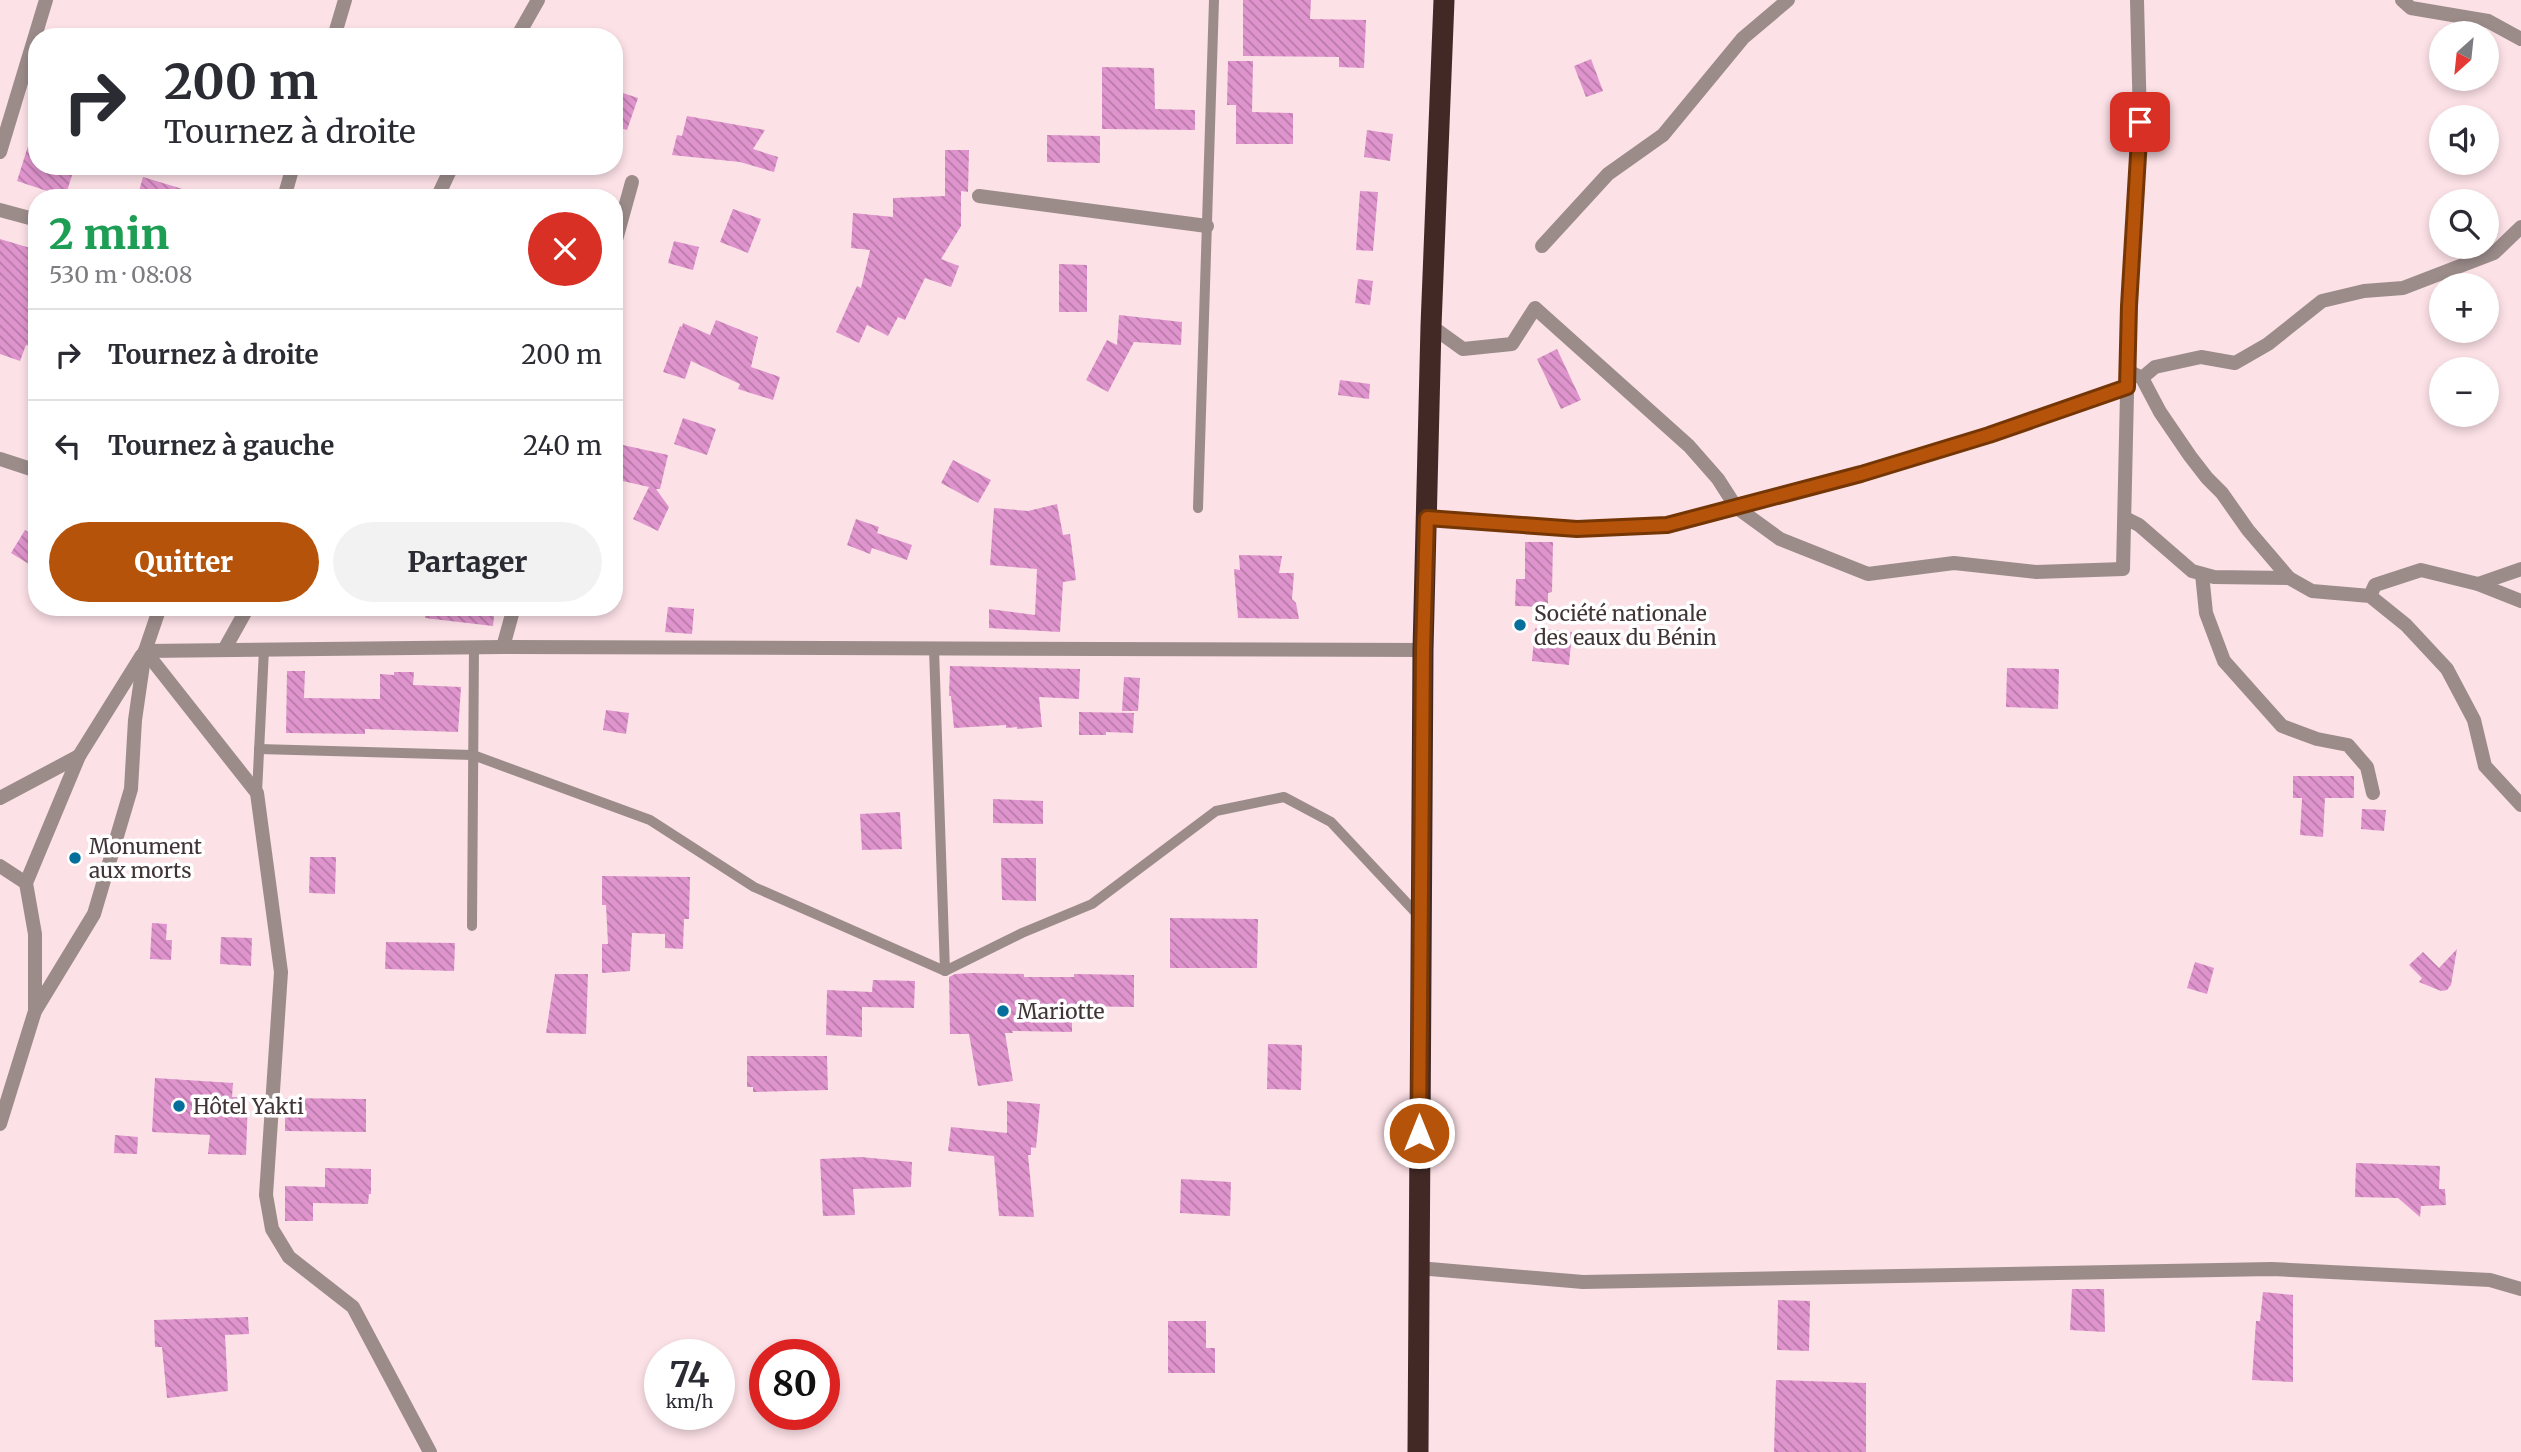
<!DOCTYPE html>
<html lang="fr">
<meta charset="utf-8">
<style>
:root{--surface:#fff;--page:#f2f2f3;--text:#2b2b33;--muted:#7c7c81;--line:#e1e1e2;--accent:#b45309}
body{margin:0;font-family:Merriweather,serif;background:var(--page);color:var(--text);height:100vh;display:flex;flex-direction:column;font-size:26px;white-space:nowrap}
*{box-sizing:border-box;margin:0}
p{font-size:23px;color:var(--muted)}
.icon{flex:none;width:38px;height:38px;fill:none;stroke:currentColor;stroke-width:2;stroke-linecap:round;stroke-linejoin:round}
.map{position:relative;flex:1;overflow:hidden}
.panel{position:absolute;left:28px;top:189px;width:595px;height:427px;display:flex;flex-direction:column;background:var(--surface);border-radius:28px;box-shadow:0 4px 10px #0003}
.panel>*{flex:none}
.guide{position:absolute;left:28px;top:28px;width:595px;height:147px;border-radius:28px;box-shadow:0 4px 10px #0003;background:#fff;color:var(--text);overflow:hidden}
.needle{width:46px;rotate:207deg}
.tools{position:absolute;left:2429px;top:21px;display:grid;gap:14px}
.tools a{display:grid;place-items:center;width:70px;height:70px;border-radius:50%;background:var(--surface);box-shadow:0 4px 10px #0003;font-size:35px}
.speed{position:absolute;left:644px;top:1339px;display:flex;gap:14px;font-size:35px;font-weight:700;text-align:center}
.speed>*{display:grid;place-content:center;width:91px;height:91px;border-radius:50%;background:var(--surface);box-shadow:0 4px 10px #0003;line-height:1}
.speed small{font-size:18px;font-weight:400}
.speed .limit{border:10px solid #d22;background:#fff;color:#111}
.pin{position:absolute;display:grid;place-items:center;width:60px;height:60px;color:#fff;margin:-30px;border-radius:14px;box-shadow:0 4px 10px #0006}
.me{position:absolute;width:77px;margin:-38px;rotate:0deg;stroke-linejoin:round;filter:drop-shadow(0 0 5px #0008)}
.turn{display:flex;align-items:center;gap:24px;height:147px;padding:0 21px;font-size:32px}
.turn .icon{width:91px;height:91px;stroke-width:2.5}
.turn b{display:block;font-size:49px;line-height:60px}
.round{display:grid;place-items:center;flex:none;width:74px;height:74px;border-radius:37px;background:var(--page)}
.head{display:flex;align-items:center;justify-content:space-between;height:119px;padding:0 21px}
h1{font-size:42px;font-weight:800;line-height:52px;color:#1e9e55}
.button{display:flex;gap:14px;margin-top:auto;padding:14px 21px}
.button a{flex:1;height:80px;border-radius:42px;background:var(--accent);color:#fff;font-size:28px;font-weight:800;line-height:80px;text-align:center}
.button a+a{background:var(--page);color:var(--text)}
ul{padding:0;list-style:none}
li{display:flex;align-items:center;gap:21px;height:91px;padding:0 21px;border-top:2px solid var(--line)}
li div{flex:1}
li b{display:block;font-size:26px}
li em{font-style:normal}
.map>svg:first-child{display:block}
.building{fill:url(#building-back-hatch)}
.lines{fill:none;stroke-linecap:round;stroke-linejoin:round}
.lane{stroke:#9b8c8a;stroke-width:10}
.street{stroke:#9b8c8a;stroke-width:14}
.highway{stroke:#422926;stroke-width:21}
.route-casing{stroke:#753606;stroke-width:18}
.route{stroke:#b45309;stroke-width:12}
.poi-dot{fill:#066e9b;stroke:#fff;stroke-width:2.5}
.labels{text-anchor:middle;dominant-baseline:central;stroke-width:7;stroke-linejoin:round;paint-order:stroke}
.poi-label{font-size:21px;fill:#413437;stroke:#fff;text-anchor:start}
</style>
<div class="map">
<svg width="2521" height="1452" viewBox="0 0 2521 1452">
<defs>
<pattern id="building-back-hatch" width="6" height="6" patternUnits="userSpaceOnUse" patternTransform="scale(1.75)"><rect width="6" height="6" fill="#e094cd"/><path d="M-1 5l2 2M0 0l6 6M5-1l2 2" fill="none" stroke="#b77aa7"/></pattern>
</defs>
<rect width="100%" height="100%" fill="#fce1e7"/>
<g class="building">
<path d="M1243,0H1311L1310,19L1366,20L1364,68L1339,67V57L1243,56Z"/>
<path d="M1591,59L1603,91L1586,97L1574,66Z"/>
<path d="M1228,61H1253L1252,112L1293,113V144H1236V105H1227Z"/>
<path d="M1102,67L1154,68L1155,109L1195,110V130L1102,129Z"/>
<path d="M614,90L638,98L627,130L614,126Z"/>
<path d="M687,116L765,130L753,149L778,157L774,172L740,162L672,155L677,135L682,136Z"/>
<path d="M33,130L37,131V166H75L65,197L17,181Z"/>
<path d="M1367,130L1393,134L1390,161L1364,157Z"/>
<path d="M1047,135L1100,136V163L1047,162Z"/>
<path d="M945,150H969L968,192L961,191V226L941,259L959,266L951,287L925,278L905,320L898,317L888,336L867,325L859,343L836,332L857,286L861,288L870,250L851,248L853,213L893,217V198L945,196Z"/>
<path d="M143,177L199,194L198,198H137Z"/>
<path d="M1360,191L1378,192L1373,251L1356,250Z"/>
<path d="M733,209L761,219L748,253L720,242Z"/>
<path d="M0,239L37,250V348L26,345L20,361L0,354Z"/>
<path d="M674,241L699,247L693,270L668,263Z"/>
<path d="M1059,264L1087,265V312H1059Z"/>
<path d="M1358,279L1373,281L1370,305L1355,303Z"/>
<path d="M1119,315L1182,322L1181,345L1134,342L1108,392L1086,380L1107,340L1117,345Z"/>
<path d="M716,320L758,337L751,367L780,377L773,400L738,389L740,384L691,361L685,379L663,372L680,326L682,327L683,323L710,335Z"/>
<path d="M1557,349L1581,400L1561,409L1537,359Z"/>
<path d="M1340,380L1370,384L1369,399L1338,395Z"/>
<path d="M683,418L716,429L707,455L674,444Z"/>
<path d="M614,443L668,455L660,489H656L669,507L658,531L633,519L649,487L614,479Z"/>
<path d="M953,460L991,480L978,503L941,483Z"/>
<path d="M1057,504L1063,535L1070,534L1076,580L1063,582L1060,632L989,628V609L1035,615L1037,569L990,565L994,508L1028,511Z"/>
<path d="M856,519L879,527L877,533L912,545L907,560L872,548L870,554L847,545Z"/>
<path d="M25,530L37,537V569L11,553Z"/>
<path d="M1525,542H1553L1552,592L1548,593V607L1515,606L1516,579H1525Z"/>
<path d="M1239,555L1282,556L1279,573H1294L1292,599L1296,603L1299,619L1238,618L1234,569L1240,570Z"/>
<path d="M426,607H495L493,626L425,618Z"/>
<path d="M668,607L694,609L692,634L665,632Z"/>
<path d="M1535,628L1572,632L1569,665L1532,661Z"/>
<path d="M950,666L1080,669L1079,699L1039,697L1042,727L1017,729V727L1006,728V725L954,728L951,696H949Z"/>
<path d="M2007,668L2059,669L2058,709L2006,707Z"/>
<path d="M287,671H305L304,698L380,699V674L394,675V672H414L413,685L461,687L458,732L365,729V734L286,733Z"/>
<path d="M1124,677L1140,678L1138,711H1122Z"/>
<path d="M606,710L629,713L626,734L603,730Z"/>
<path d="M1079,712L1134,713L1133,733L1106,732V735H1079Z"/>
<path d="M2293,776H2354V798H2325L2323,837L2300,835L2302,798H2293Z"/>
<path d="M993,799L1043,801V824L993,823Z"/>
<path d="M2362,809L2386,810L2384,831L2361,829Z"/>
<path d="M900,812L902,849L862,850L860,814Z"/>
<path d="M310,857H336L335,894L309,893Z"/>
<path d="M1001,858H1036V901L1002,900Z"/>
<path d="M602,876L690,877L689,919H684L683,949L665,948V934L632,933L630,971L602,973V944H608L606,905H602Z"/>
<path d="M1170,918L1258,919L1257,968H1170Z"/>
<path d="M152,923L167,924L166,940H172L171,960L150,959Z"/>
<path d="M221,937L252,938L251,966L220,964Z"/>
<path d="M386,942L455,943L454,971L385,969Z"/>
<path d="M2457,949L2451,985L2447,990L2441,991L2419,982L2422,978L2409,965L2423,952L2439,968Z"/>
<path d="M2195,962L2214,968L2207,994L2187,988Z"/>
<path d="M973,973L1024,974V977H1074V974L1134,975V1007L1072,1006V1032L1012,1031L1013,1033H1005L1013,1081L978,1086L969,1034H950L949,977L955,974Z"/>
<path d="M555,974H588L586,1034L546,1033Z"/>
<path d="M873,980L915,981L914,1008L862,1007V1037L826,1035L827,990L872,992Z"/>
<path d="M1268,1044L1302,1045L1301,1090L1267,1089Z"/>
<path d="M747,1056H827L828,1090L753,1092V1087H747Z"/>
<path d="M155,1078L233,1083L232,1097L248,1098L246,1155L208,1154L210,1135L152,1132Z"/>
<path d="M285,1098L366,1099V1132L285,1131Z"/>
<path d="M1007,1101L1040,1104L1036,1148L1031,1147V1155H1028L1034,1217L999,1216L994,1156L948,1151L951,1127L1007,1133Z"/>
<path d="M115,1135L138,1137L137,1154L114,1153Z"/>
<path d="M861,1157L912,1162L911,1187L853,1189L855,1215L823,1216L820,1159Z"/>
<path d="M2356,1163L2440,1166L2439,1189H2445L2446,1205L2421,1206L2420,1217L2398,1198L2355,1197Z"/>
<path d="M325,1168L371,1169V1194H369L368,1204L313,1203V1221H285V1186L325,1187Z"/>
<path d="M1181,1179L1231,1182L1230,1216L1180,1213Z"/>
<path d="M2072,1289H2104L2105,1332L2070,1330Z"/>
<path d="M2263,1292L2293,1295V1382L2252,1380L2256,1321H2260Z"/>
<path d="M1778,1300L1810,1301L1809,1351L1777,1350Z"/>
<path d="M248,1317L249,1334L225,1335L228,1391L167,1398L162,1347H155L154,1320Z"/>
<path d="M1168,1321H1206V1348H1215V1373H1168Z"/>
<path d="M1776,1380L1866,1383V1452H1774Z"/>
</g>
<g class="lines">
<g class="lane">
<path d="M1198,508L1214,0"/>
<path d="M934,649L945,971"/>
<path d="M259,749L473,755L650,820L754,887L945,971L1022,933L1092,904L1216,811L1284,797L1331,822L1418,915"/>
<path d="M257,793L264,649"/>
<path d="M472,926L474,647"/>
</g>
<g class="street">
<path d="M2402,0L2411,8L2488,21L2521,39"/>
<path d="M334,37L345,0"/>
<path d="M517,37L538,0"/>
<path d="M0,152L46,0"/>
<path d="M979,196L1207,226"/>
<path d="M284,198L293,166"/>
<path d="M437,198L452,166"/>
<path d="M0,210L37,220"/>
<path d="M1542,246L1608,174L1663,135L1743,38L1788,0"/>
<path d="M614,247L632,182"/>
<path d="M1431,326L1463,349L1512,344L1535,308L1689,446L1718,479L1736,507L1780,539L1868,574L1954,563L2036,572L2123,569L2129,306L2140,122L2137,0"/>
<path d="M2128,371L2142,378L2160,412L2190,456L2207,478L2222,493L2248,530L2289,578L2312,591L2370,596L2406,625L2447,669L2474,720L2485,766L2521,805"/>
<path d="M2142,378L2155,367L2201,357L2235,363L2268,344L2322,301L2364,291L2403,288L2494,253L2521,227"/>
<path d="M0,459L37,471"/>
<path d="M1428,518L1577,529L1667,525L1835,482L1989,435L2127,387"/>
<path d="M2125,518L2139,525L2192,571L2214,577L2289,578"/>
<path d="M2202,574L2206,613L2224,661L2282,726L2317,739L2348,745L2367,767L2373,793"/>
<path d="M2478,584L2521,569"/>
<path d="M2370,596L2375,585L2421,570L2478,584L2521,601"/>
<path d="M503,647L514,607"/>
<path d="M224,650L248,607"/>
<path d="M145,651L503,647L1423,650"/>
<path d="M145,651L257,793L281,972L266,1195L272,1229L289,1257L353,1307L430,1452"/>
<path d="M0,798L79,756"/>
<path d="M0,866L26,883"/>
<path d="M35,1011V934L26,883L79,756L142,655"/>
<path d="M0,1124L35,1011L94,914L131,789L135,720L145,651L160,607"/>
<path d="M1418,1268L1583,1282L2272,1269L2490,1280L2521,1289"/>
</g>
<path class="highway" d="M1418,1452L1423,650L1431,326L1444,0"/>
</g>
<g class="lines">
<defs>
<path id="route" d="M1419,1133L1423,650L1427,518L1577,529L1667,525L1861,474L1989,435L2127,387L2129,306L2140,122"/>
</defs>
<use href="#route" class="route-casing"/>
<use href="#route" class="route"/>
</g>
<g class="poi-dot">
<circle cx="1520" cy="625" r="7"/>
<circle cx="75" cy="858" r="7"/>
<circle cx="1003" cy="1011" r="7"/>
<circle cx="179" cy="1106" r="7"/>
</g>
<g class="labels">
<g class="poi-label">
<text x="1534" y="613">Société nationale<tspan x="1534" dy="24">des eaux du Bénin</tspan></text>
<text x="89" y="846">Monument<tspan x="89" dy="24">aux morts</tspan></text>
<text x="1017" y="1011">Mariotte</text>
<text x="193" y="1106">Hôtel Yakti</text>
</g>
</g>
</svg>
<div class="tools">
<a><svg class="needle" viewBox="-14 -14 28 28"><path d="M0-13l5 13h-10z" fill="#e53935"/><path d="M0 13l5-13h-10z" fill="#7c7c81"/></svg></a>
<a><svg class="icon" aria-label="sound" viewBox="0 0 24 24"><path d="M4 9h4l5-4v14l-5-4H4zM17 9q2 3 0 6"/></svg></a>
<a><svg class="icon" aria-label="search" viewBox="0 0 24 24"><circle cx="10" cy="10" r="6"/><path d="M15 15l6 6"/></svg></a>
<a>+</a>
<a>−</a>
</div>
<div class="speed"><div>74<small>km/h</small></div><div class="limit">80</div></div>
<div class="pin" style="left:2140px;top:122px;background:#d93025"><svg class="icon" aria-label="arrive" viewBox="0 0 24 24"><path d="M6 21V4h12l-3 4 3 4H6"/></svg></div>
<svg class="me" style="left:1419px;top:1133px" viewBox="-20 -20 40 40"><circle r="17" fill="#b45309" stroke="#fff" stroke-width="3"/><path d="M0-11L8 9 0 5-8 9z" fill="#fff"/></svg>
<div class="guide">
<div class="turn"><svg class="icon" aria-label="right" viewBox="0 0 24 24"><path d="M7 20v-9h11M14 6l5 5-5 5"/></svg><div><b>200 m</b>Tournez à droite</div></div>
</div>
<section class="panel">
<div class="head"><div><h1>2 min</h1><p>530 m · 08:08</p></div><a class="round" style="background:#d93025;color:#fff"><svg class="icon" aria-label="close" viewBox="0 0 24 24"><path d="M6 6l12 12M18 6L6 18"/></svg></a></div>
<ul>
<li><svg class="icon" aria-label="right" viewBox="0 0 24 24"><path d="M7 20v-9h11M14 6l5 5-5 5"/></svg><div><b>Tournez à droite</b></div><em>200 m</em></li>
<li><svg class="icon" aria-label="left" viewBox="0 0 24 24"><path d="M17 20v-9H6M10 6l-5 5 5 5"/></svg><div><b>Tournez à gauche</b></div><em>240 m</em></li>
</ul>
<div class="button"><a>Quitter</a><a>Partager</a></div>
</section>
</div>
